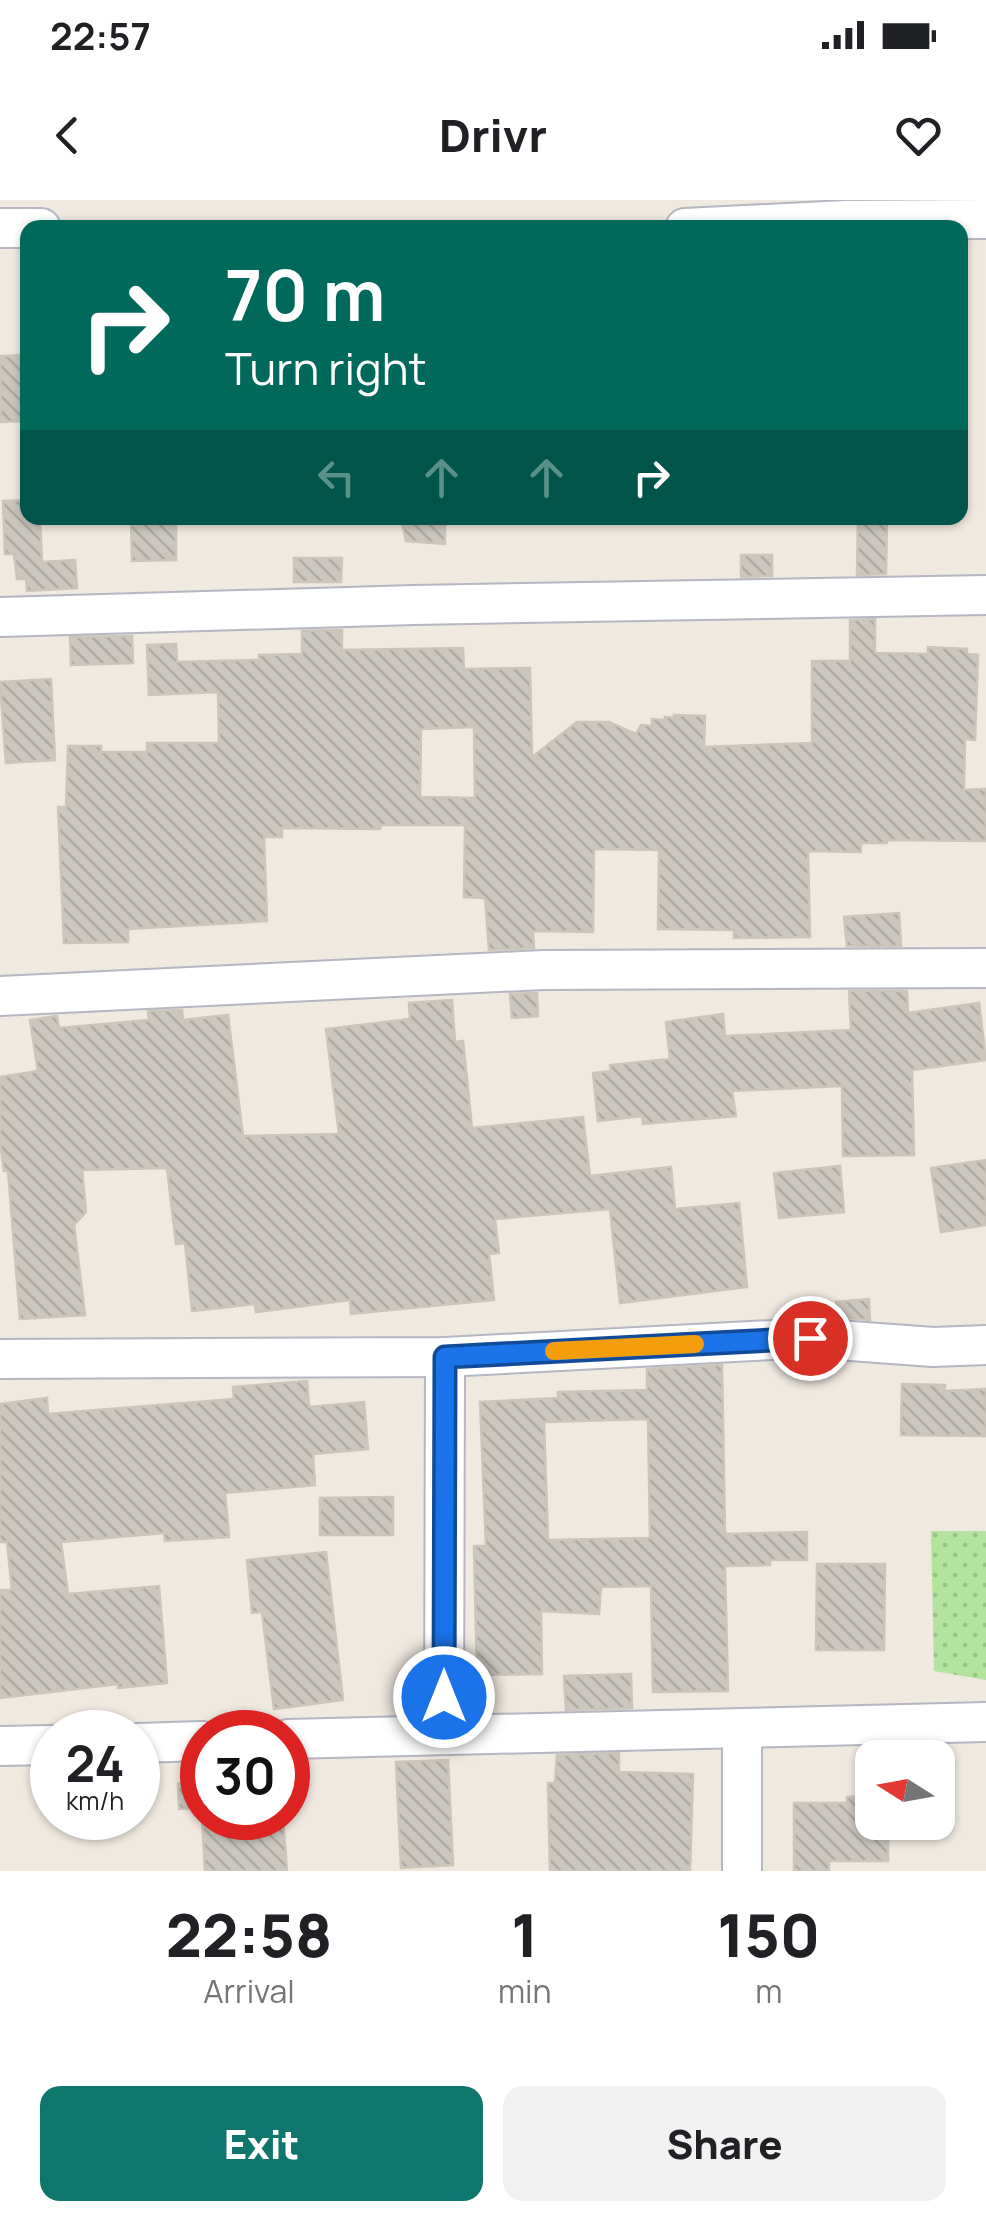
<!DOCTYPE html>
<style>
:root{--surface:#fff;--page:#f2f2f2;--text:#202124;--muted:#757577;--accent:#0f766e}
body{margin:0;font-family:Manrope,sans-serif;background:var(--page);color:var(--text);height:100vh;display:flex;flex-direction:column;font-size:38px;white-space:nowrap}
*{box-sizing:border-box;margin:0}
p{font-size:32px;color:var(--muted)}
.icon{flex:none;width:55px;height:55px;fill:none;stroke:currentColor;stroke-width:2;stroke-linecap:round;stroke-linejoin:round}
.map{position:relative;height:1671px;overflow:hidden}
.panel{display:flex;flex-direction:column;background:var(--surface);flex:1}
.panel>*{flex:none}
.guide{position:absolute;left:20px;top:20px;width:948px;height:305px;border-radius:20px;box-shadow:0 2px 8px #0004;background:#00695c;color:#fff;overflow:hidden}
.needle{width:65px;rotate:281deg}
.buttons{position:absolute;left:855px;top:1540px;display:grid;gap:20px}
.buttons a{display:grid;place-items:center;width:100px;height:100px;border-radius:20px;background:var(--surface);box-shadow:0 2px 8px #0004;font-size:50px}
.speed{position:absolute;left:30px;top:1510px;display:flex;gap:20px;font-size:50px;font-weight:700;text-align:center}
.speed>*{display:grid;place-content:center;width:130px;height:130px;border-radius:50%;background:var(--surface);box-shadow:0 2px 8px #0004;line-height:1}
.speed small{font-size:25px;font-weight:400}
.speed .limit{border:15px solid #d22;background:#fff;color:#111}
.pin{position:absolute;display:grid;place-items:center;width:85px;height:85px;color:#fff;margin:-42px;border:5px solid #fff;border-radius:50%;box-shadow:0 2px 10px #0007}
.me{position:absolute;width:110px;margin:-55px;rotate:0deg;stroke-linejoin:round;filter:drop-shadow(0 0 8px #0008)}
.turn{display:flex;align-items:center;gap:35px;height:210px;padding:0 40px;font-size:45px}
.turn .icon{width:130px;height:130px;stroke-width:2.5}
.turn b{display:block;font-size:70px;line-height:85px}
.lanes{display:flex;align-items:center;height:95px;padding:0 40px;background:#0003;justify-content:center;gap:50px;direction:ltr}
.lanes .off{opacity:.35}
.eta{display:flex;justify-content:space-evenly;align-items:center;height:170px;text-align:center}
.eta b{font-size:60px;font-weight:800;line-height:70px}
.button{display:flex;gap:20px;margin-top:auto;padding:20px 40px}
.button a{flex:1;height:115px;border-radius:20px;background:var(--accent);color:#fff;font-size:40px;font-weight:800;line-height:115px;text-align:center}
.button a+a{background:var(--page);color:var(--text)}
.status{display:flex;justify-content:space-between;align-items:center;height:70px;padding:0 50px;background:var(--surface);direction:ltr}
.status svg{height:28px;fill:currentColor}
header{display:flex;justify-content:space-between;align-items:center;height:130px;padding:0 40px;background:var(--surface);font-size:45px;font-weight:800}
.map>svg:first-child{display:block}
.green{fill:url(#green-dots)}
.building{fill:url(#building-back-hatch);stroke:#cbc5ba;stroke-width:2.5;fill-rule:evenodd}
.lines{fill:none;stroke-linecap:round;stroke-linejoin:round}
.minor-casing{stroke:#b4b6c1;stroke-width:42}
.minor{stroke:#fff;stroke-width:38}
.route-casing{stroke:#114b97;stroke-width:25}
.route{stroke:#1a73e8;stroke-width:18}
.slow{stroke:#f59e0b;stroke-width:18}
</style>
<div class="status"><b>22:57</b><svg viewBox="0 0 49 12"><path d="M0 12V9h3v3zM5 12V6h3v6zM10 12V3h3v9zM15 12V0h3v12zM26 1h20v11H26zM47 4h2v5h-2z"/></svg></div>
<header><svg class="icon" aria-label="back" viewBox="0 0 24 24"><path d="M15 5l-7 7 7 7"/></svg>Drivr<svg class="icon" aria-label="heart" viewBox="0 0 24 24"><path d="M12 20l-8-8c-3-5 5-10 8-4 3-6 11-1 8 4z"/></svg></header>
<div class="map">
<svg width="986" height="1671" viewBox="0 0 986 1671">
<defs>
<pattern id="green-dots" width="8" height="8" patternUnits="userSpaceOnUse" patternTransform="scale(2.5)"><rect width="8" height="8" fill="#b2e49e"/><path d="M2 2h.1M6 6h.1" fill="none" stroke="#99c488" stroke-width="1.8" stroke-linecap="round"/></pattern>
<pattern id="building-back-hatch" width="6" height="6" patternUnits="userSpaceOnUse" patternTransform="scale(2.5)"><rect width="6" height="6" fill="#cbc7bf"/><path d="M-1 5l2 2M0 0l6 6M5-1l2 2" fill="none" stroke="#afaba4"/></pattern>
</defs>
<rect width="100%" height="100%" fill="#efe9e0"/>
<path class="green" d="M931,1331H986V1480L934,1471Z"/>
<g class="building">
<path d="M28,155V221L1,222L0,156Z"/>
<path d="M28,300V318H40L42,362L75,360L77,388L27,391L26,379H17L14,354H5L3,301Z"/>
<path d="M131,318H176V360L132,361Z"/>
<path d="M401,318H445V344L406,341Z"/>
<path d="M858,318H887L886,374L857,375Z"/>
<path d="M741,355H772V376L741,377Z"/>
<path d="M294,358H342L341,382H294Z"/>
<path d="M875,419V453L928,454V447L967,449V454L978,455L975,540L965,539L964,590L986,589V641L887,640V643H861V652L808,651L810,737L734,738V730L658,729L659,650L594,649L593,732L533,731L534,748L489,750L485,698L464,697L465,625H381L380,629L282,628V637H264L267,721L128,729V742L64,743L58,607H66L68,546H101V552H147V543H219L218,492L149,495L147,445L176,444L177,462L259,460V455L302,454V431L342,430V450L463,448L464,469L530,468L532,557L577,522H609L636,534L641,525L652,526V519L665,520V517L674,518V515L705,516L704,547L812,543V461H850V420ZM474,527L475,598L420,597L421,529Z"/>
<path d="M132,436L133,463L71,465L70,437Z"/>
<path d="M51,479L55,560L6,563L0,482Z"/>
<path d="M899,713L901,746H847L844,717Z"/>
<path d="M849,791H907L908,813L979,803L986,860L912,870L914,955L843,956L842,886L732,891L736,916L643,924L642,916L598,921L593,873L611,871L610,865L670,859L666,822L723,814L725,836L851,830Z"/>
<path d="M537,793L538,816L512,818L510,794Z"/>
<path d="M452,800L455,842L463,841L472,928L583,917L590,976L671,967L675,1009L739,1003L747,1087L620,1103L610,1009L495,1019L499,1053L489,1054L494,1100L351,1114L350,1100L256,1112L255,1104L192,1111L185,1043L176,1044L167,968L82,970L86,1012L74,1025L85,1115L20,1119L8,971H4L0,942V877L38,871L30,820L57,816L59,828L149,820L148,811L182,810L183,820L228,815L243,936L339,934L326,829L410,819L409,803Z"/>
<path d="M986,960V1025L941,1032L931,968Z"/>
<path d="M840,966L844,1012L779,1018L774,973Z"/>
<path d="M869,1099L870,1120L837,1117L836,1102Z"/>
<path d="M722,1165L725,1334L807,1332V1360H770V1365L725,1366L728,1491L653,1492L651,1386L601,1387L599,1414L541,1411L542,1474L477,1475L474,1346H486L480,1202L558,1198V1192L647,1190V1169ZM648,1219L650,1338L548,1340L544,1222Z"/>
<path d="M307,1181L309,1207L364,1202L368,1249L313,1254L315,1285L225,1293L229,1337L165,1341L164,1333L61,1342L68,1394L159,1386L167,1483L118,1488V1484L0,1498V1390H12L7,1342H0V1204L47,1198L48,1214L234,1199L233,1187Z"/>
<path d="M902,1184L945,1185L944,1191L986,1189V1236L901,1235Z"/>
<path d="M393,1297V1335H320V1298Z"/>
<path d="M326,1352L343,1500L274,1509L262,1412L252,1413L247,1360Z"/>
<path d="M817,1364H885L884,1450H816Z"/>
<path d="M631,1474L632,1508L566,1510L564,1476Z"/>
<path d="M619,1553V1572L693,1574L690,1671H550L548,1583H555L557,1555Z"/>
<path d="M448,1560L453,1665L401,1668L396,1562Z"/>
<path d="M202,1582V1608L179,1609L178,1584Z"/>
<path d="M872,1596V1622H888V1661H829V1671H794V1603H847V1597Z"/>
<path d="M202,1618H283L287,1671H205Z"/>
</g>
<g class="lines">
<defs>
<g id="minor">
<path d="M0,28H41"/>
<path d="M685,28L846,20L986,19"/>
<path d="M0,417L414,405L986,395"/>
<path d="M0,796L543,770L986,768"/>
<path d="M0,1159L445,1157L810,1138L933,1147L986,1145"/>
<path d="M742,1528V1671"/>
<path d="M444,1535L445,1157"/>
<path d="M288,1539L986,1522"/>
<path d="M138,1543L202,1541"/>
<path d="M0,1546L52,1545"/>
</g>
</defs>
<use href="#minor" class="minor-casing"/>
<use href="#minor" class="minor"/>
</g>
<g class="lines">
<defs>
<path id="route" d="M444,1497L445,1157L810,1138"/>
</defs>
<use href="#route" class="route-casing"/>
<use href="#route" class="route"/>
<path class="slow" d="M554,1151L695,1144"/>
</g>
</svg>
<div class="buttons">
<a><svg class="needle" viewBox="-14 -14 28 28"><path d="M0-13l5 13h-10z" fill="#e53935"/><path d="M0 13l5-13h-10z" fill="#757577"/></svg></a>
</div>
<div class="speed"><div>24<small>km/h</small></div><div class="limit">30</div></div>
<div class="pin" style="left:810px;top:1138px;background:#d93025"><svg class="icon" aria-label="arrive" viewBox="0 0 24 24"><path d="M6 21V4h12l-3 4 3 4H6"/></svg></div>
<svg class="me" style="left:444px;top:1497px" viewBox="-20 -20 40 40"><circle r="17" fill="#1a73e8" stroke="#fff" stroke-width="3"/><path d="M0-11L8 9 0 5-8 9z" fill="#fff"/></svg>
<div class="guide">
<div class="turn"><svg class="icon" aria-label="right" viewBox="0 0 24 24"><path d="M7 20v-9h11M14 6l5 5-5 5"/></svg><div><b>70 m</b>Turn right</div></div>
<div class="lanes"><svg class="icon off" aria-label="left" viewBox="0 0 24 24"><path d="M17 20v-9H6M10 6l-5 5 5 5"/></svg><svg class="icon off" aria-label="ahead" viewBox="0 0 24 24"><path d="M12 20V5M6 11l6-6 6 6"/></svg><svg class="icon off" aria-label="ahead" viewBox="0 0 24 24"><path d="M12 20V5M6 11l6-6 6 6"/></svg><svg class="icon" aria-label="right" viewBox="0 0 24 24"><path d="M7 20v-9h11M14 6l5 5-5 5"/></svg></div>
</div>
</div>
<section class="panel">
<div class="eta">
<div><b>22:58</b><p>Arrival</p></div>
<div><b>1</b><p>min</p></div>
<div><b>150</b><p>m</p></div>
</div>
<div class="button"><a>Exit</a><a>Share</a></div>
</section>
